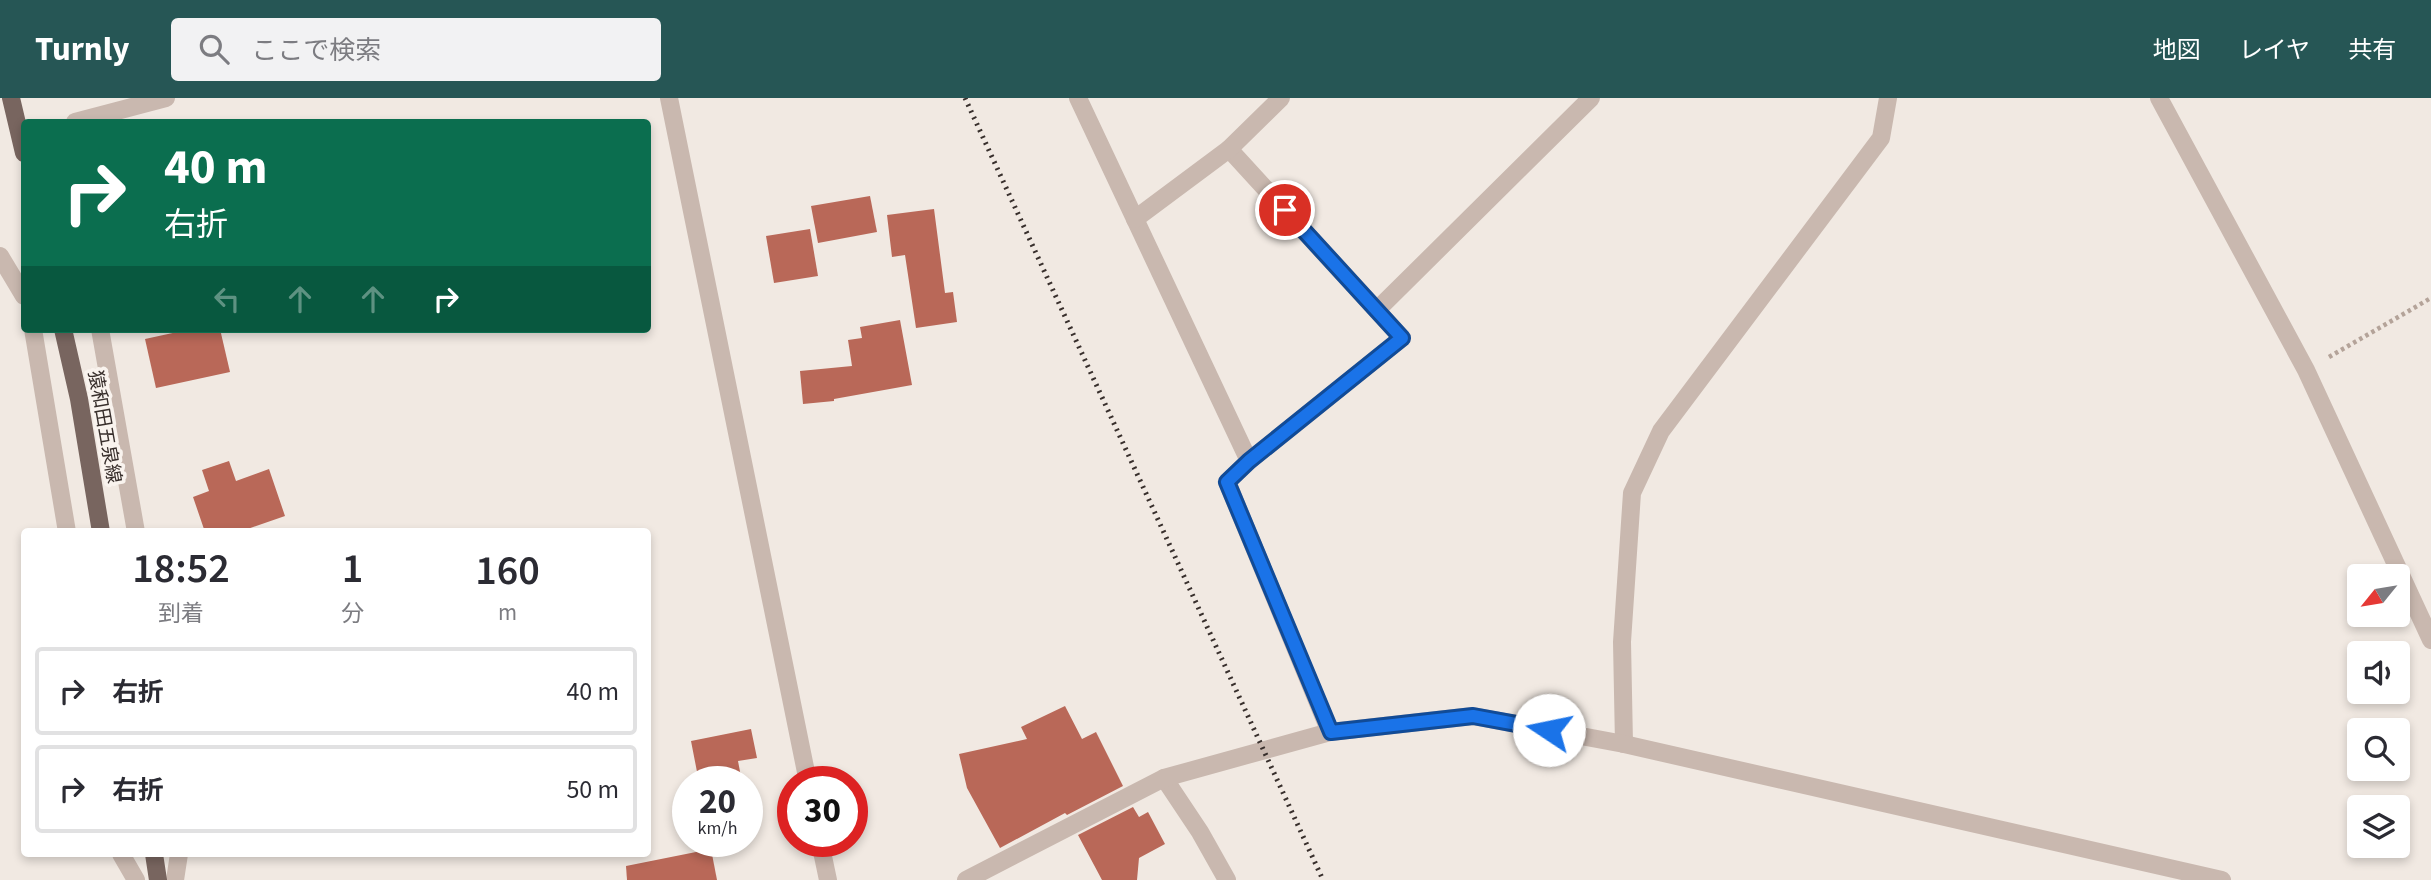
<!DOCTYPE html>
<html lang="ja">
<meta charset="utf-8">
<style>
:root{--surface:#fff;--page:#f2f2f3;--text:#2b2b33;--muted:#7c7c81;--line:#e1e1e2;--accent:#265655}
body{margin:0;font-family:"Source Sans 3","Noto Sans JP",sans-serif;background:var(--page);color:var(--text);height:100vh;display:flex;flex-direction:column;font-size:26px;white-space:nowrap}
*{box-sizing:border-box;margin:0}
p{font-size:23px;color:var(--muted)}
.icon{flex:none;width:38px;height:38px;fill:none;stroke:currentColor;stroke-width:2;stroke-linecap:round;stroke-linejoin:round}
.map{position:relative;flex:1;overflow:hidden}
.details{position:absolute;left:21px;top:430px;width:630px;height:329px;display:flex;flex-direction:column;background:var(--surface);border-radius:7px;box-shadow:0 4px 10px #0003}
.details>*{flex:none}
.banner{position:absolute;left:21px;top:21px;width:630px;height:214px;border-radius:7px;box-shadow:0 4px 10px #0003;background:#0b6e4f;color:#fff;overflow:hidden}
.needle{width:46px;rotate:240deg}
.buttons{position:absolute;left:2347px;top:466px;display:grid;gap:14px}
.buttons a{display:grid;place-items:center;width:63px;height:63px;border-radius:7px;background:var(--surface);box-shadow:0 4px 10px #0003;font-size:35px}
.speed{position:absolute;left:672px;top:668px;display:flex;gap:14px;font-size:35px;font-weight:700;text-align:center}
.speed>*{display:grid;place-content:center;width:91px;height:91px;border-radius:50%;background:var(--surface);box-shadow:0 4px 10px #0003;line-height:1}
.speed small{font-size:18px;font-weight:400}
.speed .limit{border:10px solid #d22;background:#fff;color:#111}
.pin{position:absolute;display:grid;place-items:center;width:60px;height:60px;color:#fff;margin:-30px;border:4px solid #fff;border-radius:50%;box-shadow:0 2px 7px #0007}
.me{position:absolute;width:77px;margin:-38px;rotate:281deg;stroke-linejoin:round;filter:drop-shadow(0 0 5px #0008)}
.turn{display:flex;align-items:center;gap:24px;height:147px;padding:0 28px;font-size:32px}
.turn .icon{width:91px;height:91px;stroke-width:2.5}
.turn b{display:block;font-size:49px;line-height:60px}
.lanes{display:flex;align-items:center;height:66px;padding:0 28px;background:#0003;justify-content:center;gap:35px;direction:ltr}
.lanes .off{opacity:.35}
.eta{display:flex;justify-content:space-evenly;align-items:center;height:119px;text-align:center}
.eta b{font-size:42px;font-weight:600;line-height:49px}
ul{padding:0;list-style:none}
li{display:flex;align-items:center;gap:21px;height:88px;margin:0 14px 10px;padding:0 14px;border:4px solid var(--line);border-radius:7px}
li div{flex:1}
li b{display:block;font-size:26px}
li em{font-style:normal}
header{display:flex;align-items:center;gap:42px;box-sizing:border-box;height:98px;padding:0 35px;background:var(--accent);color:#fff}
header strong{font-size:33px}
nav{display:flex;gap:38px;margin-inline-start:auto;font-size:24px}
.search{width:490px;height:63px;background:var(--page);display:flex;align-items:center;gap:18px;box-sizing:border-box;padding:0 24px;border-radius:7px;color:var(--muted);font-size:26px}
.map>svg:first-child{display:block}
.building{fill:#b96858}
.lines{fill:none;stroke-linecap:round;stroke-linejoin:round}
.path{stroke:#b4a399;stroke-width:4.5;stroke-dasharray:3.5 3.5;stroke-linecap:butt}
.minor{stroke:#c9b8af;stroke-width:18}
.major{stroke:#78655f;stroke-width:18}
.rail{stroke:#382f2c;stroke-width:5;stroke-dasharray:2 5;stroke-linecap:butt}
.route-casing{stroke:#114b97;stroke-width:18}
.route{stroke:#1a73e8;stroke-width:12}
.labels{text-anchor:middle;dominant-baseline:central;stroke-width:7;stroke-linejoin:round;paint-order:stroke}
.street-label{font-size:19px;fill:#382f2c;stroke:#f9f3ee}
</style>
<header>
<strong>Turnly</strong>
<div class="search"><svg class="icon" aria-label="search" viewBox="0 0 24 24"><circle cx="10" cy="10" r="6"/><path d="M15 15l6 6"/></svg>ここで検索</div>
<nav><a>地図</a><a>レイヤ</a><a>共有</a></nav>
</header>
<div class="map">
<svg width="2431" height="782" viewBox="0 0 2431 782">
<rect width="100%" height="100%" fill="#f1e9e2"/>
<g class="building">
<path d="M870,98L877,134L818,145L811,108Z"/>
<path d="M934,111L945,195L953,194L957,224L916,230L905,157L892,159L887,117Z"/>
<path d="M810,131L818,178L774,185L766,138Z"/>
<path d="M900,222L912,287L834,301V303L803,306L800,273L852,268L848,242L862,240L860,229Z"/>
<path d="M191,231H220L230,274L156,290L145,241Z"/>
<path d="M229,363L236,383L269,371L285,418L239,434H205L193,399L209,393L202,372Z"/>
<path d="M1065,608L1082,641L1096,634L1123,688L1067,717L1065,715L1000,750L967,690L959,656L1027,641L1021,629Z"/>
<path d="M751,631L757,660L738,663L742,684H699L691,643Z"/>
<path d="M1133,709L1139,719L1148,714L1165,746L1139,760L1137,782H1102L1078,737Z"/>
<path d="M711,751L717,782H627L626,768Z"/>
</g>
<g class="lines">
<path class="path" d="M2329,259L2431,200"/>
<g class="minor">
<path d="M669,0L808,684"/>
<path d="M1078,0L1249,363"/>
<path d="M2159,0L2306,272L2431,542"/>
<path d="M75,24L166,0"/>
<path d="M1229,51L1402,240L1249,363L1227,384L1330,634"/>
<path d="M1135,121L1229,51L1281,0"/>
<path d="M0,158L24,198"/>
<path d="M1377,212L1591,0"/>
<path d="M33,231L67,434"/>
<path d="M100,231L136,434"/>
<path d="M1624,646L1622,544L1632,395L1661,333L1881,40L1888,0"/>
<path d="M1164,680L1200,734L1227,782"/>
<path d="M820,744L828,782"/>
<path d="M121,756L136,782"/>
<path d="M175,782L179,756"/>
<path d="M966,782L1164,680L1330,634L1473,618L1624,646L2222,782"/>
</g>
<g class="major">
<path d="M11,0L24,55"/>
<path d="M63,231L79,301L101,434"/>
<path d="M154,756L158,782"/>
</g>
<path class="rail" d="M965,0L1323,782"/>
</g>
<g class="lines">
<defs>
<path id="route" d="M1285,112L1402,240L1249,363L1227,384L1331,634L1473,618L1549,632"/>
</defs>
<use href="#route" class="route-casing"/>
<use href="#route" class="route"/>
</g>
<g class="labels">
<g class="street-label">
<text transform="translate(104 329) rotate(80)">猿和田五泉線</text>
</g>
</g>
</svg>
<div class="buttons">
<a><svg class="needle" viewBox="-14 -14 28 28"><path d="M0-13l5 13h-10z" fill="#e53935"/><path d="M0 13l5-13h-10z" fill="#7c7c81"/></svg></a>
<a><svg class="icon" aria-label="sound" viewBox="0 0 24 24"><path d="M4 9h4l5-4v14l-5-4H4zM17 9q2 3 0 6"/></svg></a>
<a><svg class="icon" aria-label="search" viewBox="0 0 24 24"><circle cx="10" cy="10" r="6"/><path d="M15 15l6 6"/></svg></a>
<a><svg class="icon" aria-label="layers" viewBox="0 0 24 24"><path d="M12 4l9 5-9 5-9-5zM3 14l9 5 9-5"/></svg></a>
</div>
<div class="speed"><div>20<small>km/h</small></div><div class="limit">30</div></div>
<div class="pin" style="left:1285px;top:112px;background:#d93025"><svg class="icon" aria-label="arrive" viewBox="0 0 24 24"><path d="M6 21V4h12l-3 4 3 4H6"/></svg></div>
<svg class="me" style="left:1549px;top:632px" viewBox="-20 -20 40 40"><circle r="19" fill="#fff"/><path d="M0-13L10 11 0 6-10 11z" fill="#1a73e8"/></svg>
<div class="banner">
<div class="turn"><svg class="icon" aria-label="right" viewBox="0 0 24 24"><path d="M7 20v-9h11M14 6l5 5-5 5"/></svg><div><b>40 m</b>右折</div></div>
<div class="lanes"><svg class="icon off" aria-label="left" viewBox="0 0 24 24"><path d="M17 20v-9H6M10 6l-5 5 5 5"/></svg><svg class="icon off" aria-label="ahead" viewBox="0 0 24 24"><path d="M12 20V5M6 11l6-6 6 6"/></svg><svg class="icon off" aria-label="ahead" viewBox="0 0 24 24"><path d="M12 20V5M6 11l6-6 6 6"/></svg><svg class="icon" aria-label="right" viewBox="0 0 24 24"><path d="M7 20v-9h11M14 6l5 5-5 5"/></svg></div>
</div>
<section class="details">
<div class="eta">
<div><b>18:52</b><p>到着</p></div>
<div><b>1</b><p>分</p></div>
<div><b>160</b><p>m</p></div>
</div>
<ul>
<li><svg class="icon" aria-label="right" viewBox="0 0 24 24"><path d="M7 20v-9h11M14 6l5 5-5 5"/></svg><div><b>右折</b></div><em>40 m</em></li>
<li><svg class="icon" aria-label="right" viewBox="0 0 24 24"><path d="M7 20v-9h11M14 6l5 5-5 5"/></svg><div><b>右折</b></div><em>50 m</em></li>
</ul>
</section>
</div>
